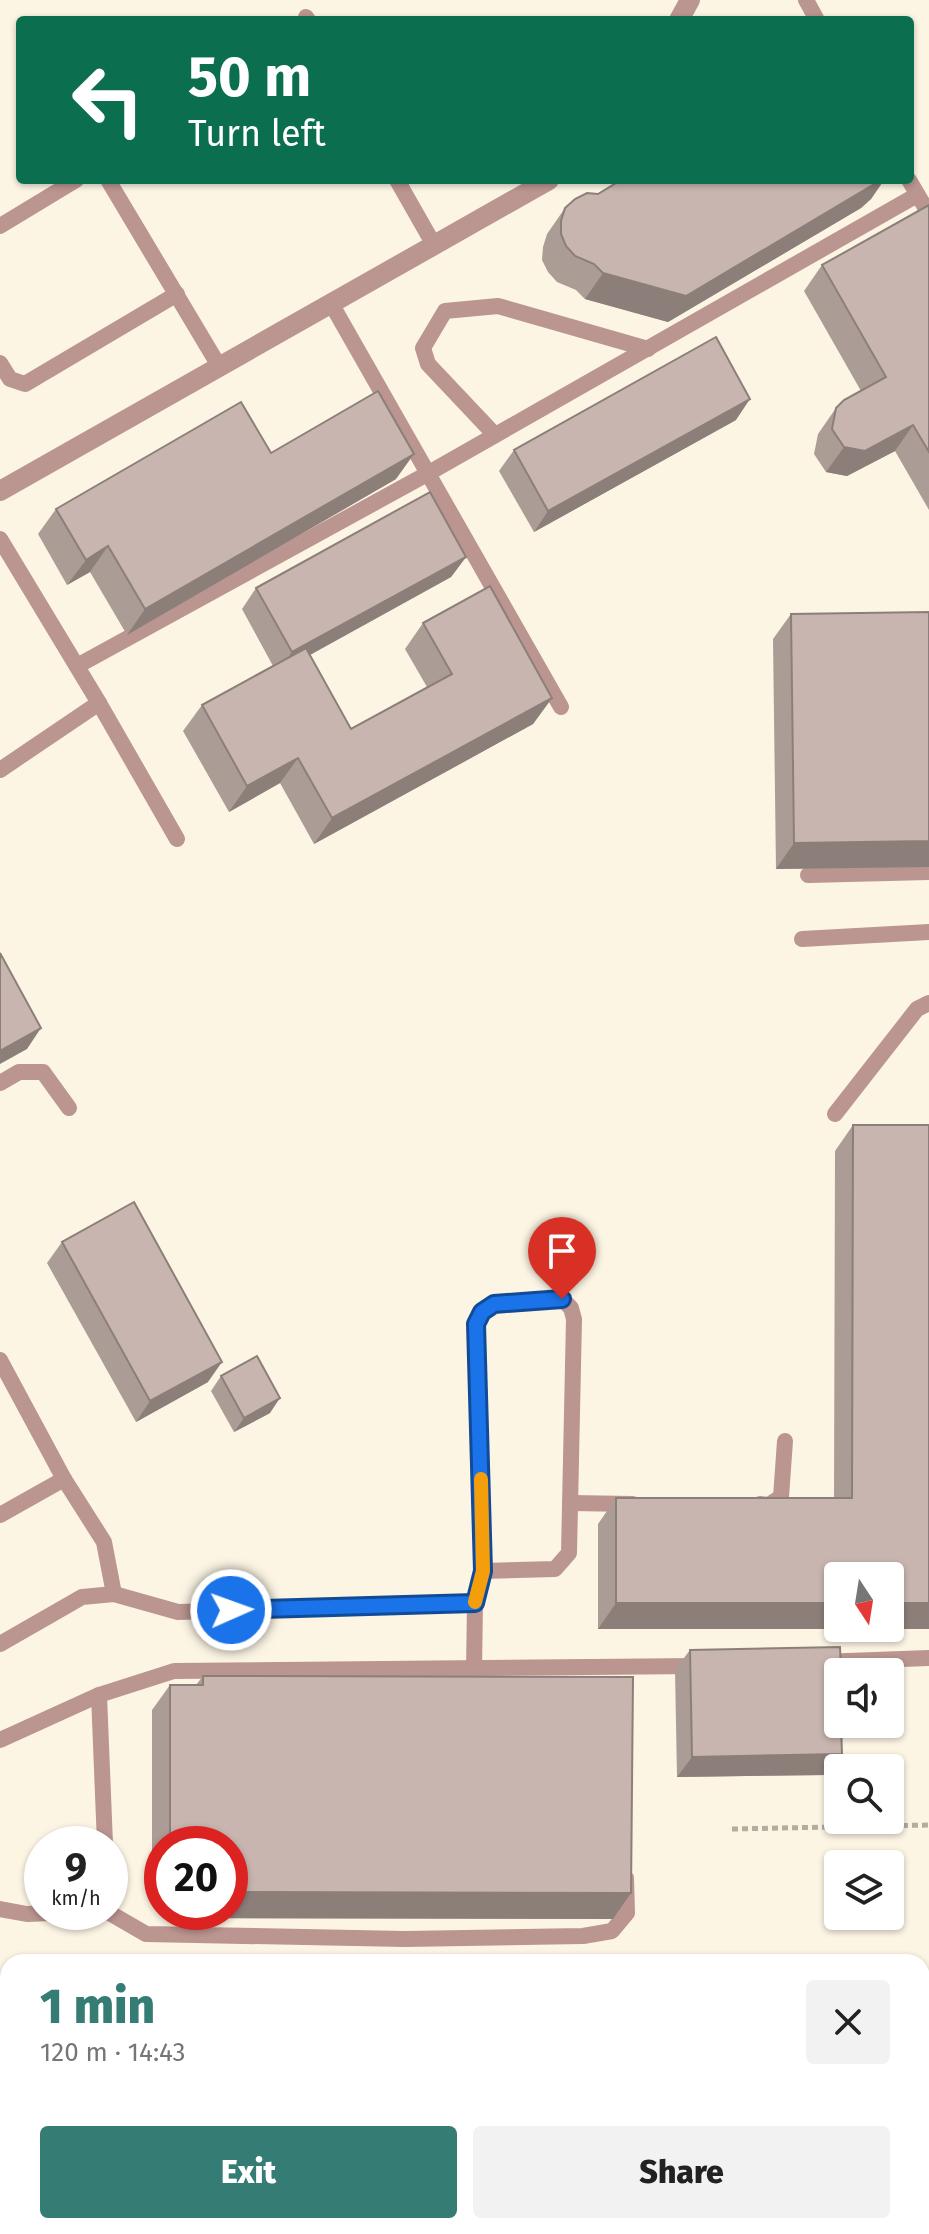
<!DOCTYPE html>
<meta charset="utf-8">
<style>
:root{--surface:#fff;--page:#f2f2f2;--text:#222;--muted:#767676;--accent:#357c75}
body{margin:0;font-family:"Fira Sans",sans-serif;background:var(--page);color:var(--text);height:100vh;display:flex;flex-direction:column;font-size:30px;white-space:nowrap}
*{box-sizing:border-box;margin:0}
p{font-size:26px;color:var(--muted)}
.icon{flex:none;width:44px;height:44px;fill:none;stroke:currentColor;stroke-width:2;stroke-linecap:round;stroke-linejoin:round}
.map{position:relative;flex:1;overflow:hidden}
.drawer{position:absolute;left:0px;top:1954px;width:930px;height:280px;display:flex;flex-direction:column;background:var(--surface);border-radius:24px 24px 0 0;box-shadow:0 2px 6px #0004}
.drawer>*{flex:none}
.top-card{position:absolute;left:16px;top:16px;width:898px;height:168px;border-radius:8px;box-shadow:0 2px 6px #0004;background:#0b6e4f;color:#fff;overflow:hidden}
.needle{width:52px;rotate:168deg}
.tools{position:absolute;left:824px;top:1562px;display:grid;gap:16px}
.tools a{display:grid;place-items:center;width:80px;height:80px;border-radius:8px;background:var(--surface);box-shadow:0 2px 6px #0004;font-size:40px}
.speed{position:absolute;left:24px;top:1826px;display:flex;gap:16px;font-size:40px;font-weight:700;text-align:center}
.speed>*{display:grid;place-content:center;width:104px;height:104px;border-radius:50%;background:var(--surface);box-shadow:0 2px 6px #0004;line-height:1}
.speed small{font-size:20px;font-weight:400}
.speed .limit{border:12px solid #d22;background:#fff;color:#111}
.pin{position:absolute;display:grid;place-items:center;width:68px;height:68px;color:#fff;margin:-82px -34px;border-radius:50% 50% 50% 0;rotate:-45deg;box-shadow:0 0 8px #0007}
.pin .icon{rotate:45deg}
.me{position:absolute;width:88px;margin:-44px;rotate:88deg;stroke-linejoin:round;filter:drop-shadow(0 0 6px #0008)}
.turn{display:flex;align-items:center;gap:28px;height:168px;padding:0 40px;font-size:36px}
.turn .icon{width:104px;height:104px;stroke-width:2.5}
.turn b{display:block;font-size:56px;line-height:68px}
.round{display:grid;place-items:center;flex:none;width:84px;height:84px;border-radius:8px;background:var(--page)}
.summary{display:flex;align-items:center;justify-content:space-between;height:136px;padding:0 40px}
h1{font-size:48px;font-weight:800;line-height:60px;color:var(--accent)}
.cta{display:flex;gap:16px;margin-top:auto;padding:16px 40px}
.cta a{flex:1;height:92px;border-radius:8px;background:var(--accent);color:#fff;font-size:32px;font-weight:800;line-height:92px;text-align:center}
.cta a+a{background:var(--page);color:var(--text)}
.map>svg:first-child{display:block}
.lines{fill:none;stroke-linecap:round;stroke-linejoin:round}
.path{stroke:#b3ada0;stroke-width:5;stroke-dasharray:6 4;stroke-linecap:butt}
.service{stroke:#bb9590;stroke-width:16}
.minor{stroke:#bb9590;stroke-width:20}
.wall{fill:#ac9c96}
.shaded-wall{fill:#8c7f7a}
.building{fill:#c8b5af;stroke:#8c7f7a;stroke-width:2}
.route-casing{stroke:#114b97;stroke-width:20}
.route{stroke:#1a73e8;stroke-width:14}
.slow{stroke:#f59e0b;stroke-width:14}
</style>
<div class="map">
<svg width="929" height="2234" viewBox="0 0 929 2234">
<rect width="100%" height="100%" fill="#fcf5e4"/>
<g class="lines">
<path class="path" d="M732,1829L929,1825"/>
<g class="service">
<path d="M806,0L817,20"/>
<path d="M306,17L308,20"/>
<path d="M108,180L219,366"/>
<path d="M397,180L434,245"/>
<path d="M909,180L929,214"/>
<path d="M0,226L76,180"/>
<path d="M332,305L561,707"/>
<path d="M0,363L10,379L25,384L177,294"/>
<path d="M495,435L428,364L423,348L445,311L498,306L648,349"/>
<path d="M0,539L99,703L177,839"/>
<path d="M77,666L427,474L917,195"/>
<path d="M0,770L99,703"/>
<path d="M808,875L929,872"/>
<path d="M802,939L929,932"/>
<path d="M0,1083L19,1072H43L69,1108"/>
<path d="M835,1114L917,1009L929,1003"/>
<path d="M0,1360L64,1479L104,1542L114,1594"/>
<path d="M570,1503L633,1504"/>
<path d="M760,1504L769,1505L781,1497L785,1441"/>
<path d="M0,1515L64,1479"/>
<path d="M0,1644L82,1597L114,1594L178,1612L475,1603"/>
<path d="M820,1662L929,1658"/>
<path d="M474,1670L475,1603L483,1571L476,1324L482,1312L494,1304L562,1299L571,1308L574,1319L569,1553L555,1569L483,1571"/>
<path d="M99,1695L105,1844"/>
<path d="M0,1740L99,1695L174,1671L697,1666"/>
<path d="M0,1909L27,1914L76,1912"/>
<path d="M108,1912L146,1934L405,1939L583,1936L612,1931L627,1913L626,1878"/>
<path d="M922,1993H929"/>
<path d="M855,2226V2234"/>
</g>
<g class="minor">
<path d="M679,20L690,0"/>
<path d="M0,491L549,180"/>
</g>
</g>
<g class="wall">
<path d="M621,180H884L871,199L861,208L668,322L585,299L576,290L557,282L548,272L542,260L543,247L547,234L565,208L598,194Z"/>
<path d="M929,205V510L895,451L847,476L826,472L814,454L818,434L836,408L861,391L804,291L822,265Z"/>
<path d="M736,420L534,532L499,471L514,450Z"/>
<path d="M271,453L396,479L127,635L90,572L67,585L38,534L56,509Z"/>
<path d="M466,557L451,577L310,655L351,729L427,687L405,649L423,623L552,698L533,724L314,844L280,783L229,812L183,731L202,705L273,666L242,609L256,588Z"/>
<path d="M791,614L929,867L776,869L773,639Z"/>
<path d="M853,1125H929V1629H598V1524L616,1498H834L835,1151Z"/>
<path d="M62,1242L208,1382L136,1422L47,1263Z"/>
<path d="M221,1376L270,1413L234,1432L211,1391Z"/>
<path d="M690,1650L842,1754L827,1775L677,1777L675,1670Z"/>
<path d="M203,1676L613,1919L184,1918V1912H230V1844H162V1881H152V1710L170,1685H196Z"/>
</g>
<g class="shaded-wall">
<path d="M881,180H884L871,199L861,208L668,322L585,299L603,273Z"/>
<path d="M750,399L736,420L534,532L548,511Z"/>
<path d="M913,425L895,451L847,476L826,472L844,447Z"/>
<path d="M414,454L396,479L127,635L145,609Z"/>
<path d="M108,546L90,572L67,585L86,560Z"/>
<path d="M466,557L451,577L277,673L292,652Z"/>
<path d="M552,698L533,724L314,844L332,818Z"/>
<path d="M298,758L280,783L229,812L247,786Z"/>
<path d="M929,841V867L776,869L794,843Z"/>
<path d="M41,1028L27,1049L0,1064V1051Z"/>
<path d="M222,1362L208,1382L136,1422L150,1401Z"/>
<path d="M280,1398L270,1413L234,1432L244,1418Z"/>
<path d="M616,1603H838V1628H890V1603H929V1629H598Z"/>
<path d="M842,1754L827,1775L677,1777L692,1757Z"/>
<path d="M162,1866V1881H152Z"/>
<path d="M230,1892L631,1893L613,1919L184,1918L188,1912H230Z"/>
</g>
<g class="building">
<path d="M621,180H881L686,296L603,273L594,264L575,256L566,246L561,234V221L565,208L575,199L587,193L598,194Z"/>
<path d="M929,205V452L913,425L865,451L844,447L832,429L836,408L844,400L886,377L822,265Z"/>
<path d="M716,337L750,399L548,511L514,450Z"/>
<path d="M378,391L414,454L145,609L108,546L86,560L56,509L241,402L271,453Z"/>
<path d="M430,492L466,557L292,652L256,588Z"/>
<path d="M490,586L552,698L332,818L298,758L247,786L202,705L306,648L351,729L452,674L423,623Z"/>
<path d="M929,612V841L794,843L791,614Z"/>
<path d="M0,953L41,1028L0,1051Z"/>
<path d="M853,1125H929V1603H890V1576H838V1603H616V1498H852Z"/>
<path d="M134,1202L222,1362L150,1401L62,1242Z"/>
<path d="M257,1356L280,1398L244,1418L221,1376Z"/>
<path d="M840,1647L841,1672H838V1724H841L842,1754L692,1757L690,1650Z"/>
<path d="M203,1676L633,1677L631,1893L230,1892V1844H170V1685H203Z"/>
<path d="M0,2035H8V2226H854V2234H0V2134H2L0,2103Z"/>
</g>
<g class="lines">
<defs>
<path id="route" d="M231,1610L475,1603L483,1571L476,1324L482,1312L494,1304L562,1299"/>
</defs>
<use href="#route" class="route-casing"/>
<use href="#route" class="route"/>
<path class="slow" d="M475,1602L483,1571L481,1479"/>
</g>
</svg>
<div class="tools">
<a><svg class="needle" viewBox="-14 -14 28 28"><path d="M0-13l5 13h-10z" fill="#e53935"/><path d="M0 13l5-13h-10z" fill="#767676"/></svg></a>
<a><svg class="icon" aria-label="sound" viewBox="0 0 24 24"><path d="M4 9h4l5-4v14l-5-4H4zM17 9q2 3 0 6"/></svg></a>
<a><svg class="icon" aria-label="search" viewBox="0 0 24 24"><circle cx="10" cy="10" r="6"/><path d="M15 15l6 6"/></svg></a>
<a><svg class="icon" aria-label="layers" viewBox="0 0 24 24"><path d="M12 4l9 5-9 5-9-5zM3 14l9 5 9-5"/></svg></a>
</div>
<div class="speed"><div>9<small>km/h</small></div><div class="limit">20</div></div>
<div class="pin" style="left:562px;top:1299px;background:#d93025"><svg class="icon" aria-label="arrive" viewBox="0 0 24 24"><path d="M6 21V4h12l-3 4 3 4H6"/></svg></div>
<svg class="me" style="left:231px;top:1610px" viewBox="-20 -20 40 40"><circle r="17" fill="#1a73e8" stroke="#fff" stroke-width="3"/><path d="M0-11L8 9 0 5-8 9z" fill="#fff"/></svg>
<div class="top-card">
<div class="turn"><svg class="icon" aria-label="left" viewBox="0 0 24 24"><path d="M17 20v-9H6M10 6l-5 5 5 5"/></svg><div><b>50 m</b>Turn left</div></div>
</div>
<section class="drawer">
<div class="summary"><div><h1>1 min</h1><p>120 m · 14:43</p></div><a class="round"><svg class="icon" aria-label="close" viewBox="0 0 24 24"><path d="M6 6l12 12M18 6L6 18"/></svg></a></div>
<div class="cta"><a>Exit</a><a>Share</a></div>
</section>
</div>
